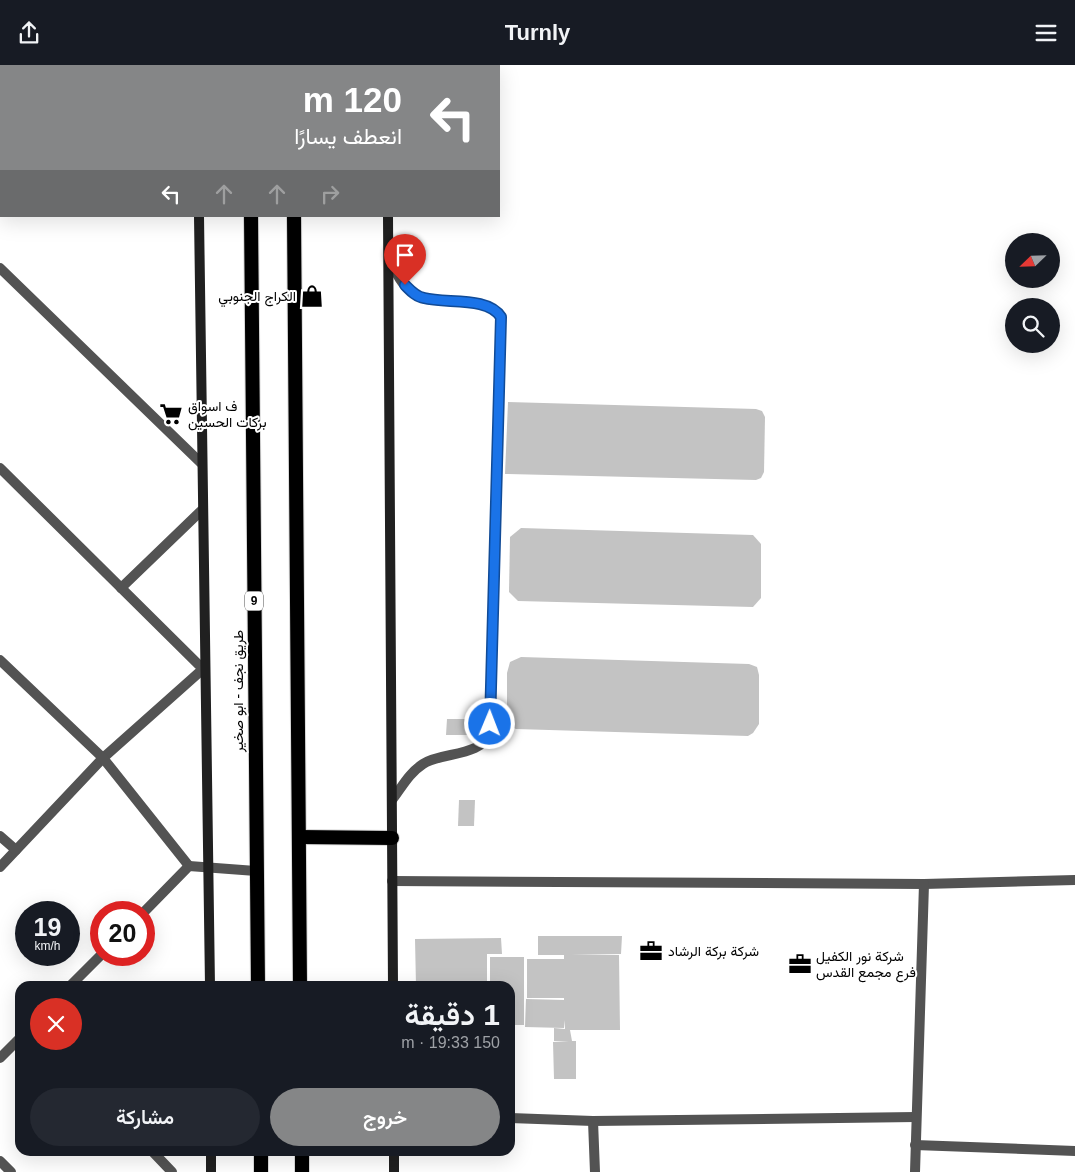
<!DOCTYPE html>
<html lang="ar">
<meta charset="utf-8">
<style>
:root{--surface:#171b24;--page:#242831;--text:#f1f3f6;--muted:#9ea1a6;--accent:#858687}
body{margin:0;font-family:Helvetica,Vazirmatn,sans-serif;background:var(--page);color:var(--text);direction:rtl;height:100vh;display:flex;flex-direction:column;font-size:19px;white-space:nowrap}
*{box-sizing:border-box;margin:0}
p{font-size:16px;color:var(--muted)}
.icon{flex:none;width:28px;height:28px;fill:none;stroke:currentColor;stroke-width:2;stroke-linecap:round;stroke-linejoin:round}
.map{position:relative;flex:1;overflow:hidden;direction:ltr}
.side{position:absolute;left:15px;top:916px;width:500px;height:175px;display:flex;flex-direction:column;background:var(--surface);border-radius:15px;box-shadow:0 5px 20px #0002;direction:rtl}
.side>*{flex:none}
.hud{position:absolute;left:0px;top:0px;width:500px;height:152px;box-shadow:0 5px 20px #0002;direction:rtl;background:#858687;color:#fff;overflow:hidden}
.needle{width:32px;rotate:247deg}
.tools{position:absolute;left:1005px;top:168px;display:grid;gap:10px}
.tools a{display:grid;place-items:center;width:55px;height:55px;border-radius:50%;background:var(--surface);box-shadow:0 5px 20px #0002;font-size:25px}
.speed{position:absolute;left:15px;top:836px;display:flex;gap:10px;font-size:25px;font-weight:700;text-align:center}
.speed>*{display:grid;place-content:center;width:65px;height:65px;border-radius:50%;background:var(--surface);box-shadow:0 5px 20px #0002;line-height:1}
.speed small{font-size:12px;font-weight:400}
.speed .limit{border:8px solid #d22;background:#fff;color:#111}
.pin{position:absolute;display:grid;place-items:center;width:42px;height:42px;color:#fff;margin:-51px -21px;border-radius:50% 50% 50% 0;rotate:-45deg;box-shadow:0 0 5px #0007}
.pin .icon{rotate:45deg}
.me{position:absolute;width:55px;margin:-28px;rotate:1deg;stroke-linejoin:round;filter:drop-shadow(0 0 4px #0008)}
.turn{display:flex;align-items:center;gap:18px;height:105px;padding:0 15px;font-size:22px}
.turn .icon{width:65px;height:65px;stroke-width:2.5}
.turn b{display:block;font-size:35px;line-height:42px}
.lanes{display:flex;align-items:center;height:48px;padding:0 15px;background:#0003;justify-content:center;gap:25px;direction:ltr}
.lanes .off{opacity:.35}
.round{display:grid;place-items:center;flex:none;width:52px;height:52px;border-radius:26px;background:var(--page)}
.head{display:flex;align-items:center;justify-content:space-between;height:85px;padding:0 15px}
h1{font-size:30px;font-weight:600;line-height:38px}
.cta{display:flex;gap:10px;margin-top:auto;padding:10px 15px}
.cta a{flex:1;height:58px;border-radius:30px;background:var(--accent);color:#fff;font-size:20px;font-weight:600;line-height:58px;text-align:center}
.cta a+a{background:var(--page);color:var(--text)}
header{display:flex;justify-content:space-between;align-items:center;height:65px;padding:0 15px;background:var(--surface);font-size:22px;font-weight:600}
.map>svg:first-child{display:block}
.building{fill:#c3c3c3}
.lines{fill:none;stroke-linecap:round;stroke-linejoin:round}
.trunk-casing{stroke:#dbdbdb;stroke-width:16}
.service{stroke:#535353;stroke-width:10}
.minor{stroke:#535353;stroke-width:10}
.secondary{stroke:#202020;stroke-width:10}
.trunk{stroke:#000;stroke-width:14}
.route-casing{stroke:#114b97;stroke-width:12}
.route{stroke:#1a73e8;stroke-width:9}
.labels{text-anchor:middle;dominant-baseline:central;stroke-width:4;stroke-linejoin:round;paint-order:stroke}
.shield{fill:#fff;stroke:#4c4c4c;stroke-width:1}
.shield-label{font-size:12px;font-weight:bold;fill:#000}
.poi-label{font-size:14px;fill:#000;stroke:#fff;text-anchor:start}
.street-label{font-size:14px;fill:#000;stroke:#fff}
</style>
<header><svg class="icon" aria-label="menu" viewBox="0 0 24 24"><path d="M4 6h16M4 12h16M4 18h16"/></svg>Turnly<svg class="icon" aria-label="share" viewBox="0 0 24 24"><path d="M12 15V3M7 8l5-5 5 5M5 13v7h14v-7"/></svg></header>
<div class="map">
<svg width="1075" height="1107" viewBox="0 0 1075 1107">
<rect width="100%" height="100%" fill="#fff"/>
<g class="building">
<path d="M508,337L756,344L762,346L765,352L764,407L761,413L756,415L505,409Z"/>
<path d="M521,463L753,470L761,479V533L753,542L518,536L509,527L510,472Z"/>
<path d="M521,592L749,599L757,602L759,610V659L753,668L748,671L516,664L509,661L507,657V608L510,597Z"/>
<path d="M447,654H467V670H446Z"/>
<path d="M459,735H475L474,761H458Z"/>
<path d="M538,871H622L621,889L571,890H619L620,965H570L572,976H576V1014H554L553,977L569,976H554V963L565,964V955L564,963L525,962L526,934L564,935V922V933H527V894H564V890H538Z"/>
<path d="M501,873L502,889H487V921H416L415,874Z"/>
<path d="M490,892H524V960H510V921H490Z"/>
</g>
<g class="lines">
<defs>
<g id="trunk">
<path d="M250,0V1"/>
<path d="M293,0V1"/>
<path d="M251,151L258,921"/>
<path d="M294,151L300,921"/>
<path d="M299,772L392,773"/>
<path d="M261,1086V1107"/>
<path d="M302,1086V1107"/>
</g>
</defs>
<use href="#trunk" class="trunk-casing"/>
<path class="service" d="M389,192C395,205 400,219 413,228C436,244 486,227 501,252L490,666C482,693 443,686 423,699C409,708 402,722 392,735"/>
<g class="minor">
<path d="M0,1L1,2"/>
<path d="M87,1L88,0"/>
<path d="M0,115L1,114"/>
<path d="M0,203L201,398"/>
<path d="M0,403L203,604L103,693L0,802"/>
<path d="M121,523L202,445"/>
<path d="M0,595L103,693L189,801"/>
<path d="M0,771L16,785"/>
<path d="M392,816L924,819L1075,815"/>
<path d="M143,848L189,801L256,806"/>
<path d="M70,921L101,890"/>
<path d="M0,993L20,973"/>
<path d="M510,1053L593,1056L916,1052"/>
<path d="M593,1056L595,1107"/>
<path d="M915,1080L1075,1086"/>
<path d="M152,1086L172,1107"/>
<path d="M0,1096L11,1107"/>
<path d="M915,1107L924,819"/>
</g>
<g class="secondary">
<path d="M197,0V1"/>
<path d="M388,0V1"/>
<path d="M199,151L210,921"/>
<path d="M388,151L393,921"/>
<path d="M211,1086V1107"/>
<path d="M394,1086V1107"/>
</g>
<use href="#trunk" class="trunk"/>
</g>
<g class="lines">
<defs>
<path id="route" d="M405,220C410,225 416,232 424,233C446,239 488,231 501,252L490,659"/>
</defs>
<use href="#route" class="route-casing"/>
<use href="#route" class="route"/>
</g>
<defs>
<symbol id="shop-bare" viewBox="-9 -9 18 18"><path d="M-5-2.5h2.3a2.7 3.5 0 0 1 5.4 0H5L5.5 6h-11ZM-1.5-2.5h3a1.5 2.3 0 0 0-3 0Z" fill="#000" stroke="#fff" stroke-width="2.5" paint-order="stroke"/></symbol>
<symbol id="supermarket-bare" viewBox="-9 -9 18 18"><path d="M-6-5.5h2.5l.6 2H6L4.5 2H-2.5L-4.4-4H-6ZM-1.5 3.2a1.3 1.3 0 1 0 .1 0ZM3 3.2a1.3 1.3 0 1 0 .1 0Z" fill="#000" stroke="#fff" stroke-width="2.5" paint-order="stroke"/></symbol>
<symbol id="office-bare" viewBox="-9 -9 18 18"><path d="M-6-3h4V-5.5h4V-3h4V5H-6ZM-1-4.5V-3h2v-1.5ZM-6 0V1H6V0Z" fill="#000" stroke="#fff" stroke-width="2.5" paint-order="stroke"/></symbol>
</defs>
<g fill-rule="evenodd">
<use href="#shop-bare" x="296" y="215" width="32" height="32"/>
<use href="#supermarket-bare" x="155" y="333" width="32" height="32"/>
<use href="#office-bare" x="635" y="870" width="32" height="32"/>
<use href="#office-bare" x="784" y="883" width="32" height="32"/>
</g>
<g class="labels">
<rect class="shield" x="245" y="526.5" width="18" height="19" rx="4"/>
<g class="shield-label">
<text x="254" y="536">9</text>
</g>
<g class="poi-label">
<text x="296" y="231" text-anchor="end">الكراج الجنوبي</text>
<text x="188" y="341">ف اسواق<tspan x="188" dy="16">بركات الحسين</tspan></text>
<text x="668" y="886">شركة بركة الرشاد</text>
<text x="816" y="891">شركة نور الكفيل<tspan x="816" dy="16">فرع مجمع القدس</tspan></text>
</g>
<g class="street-label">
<text transform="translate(238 626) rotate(-90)">طريق نجف - ابو صخير</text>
</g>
</g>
</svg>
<div class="tools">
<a><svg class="needle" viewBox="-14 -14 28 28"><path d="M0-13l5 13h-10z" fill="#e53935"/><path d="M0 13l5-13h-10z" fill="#9ea1a6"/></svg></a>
<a><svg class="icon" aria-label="search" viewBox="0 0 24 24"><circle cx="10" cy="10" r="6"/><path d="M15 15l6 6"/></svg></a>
</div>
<div class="speed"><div>19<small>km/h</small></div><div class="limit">20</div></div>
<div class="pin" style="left:405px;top:220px;background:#d93025"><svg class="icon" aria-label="arrive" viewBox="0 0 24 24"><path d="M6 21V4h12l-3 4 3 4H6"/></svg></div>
<svg class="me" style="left:490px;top:659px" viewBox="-20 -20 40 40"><circle r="17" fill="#1a73e8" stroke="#fff" stroke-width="3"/><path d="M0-11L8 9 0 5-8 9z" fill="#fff"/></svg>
<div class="hud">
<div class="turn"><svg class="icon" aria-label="left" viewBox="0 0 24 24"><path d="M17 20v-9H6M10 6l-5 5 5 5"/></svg><div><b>120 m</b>انعطف يسارًا</div></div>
<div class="lanes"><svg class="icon" aria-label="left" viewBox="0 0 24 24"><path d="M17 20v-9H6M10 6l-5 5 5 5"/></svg><svg class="icon off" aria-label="ahead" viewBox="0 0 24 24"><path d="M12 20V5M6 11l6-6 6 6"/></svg><svg class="icon off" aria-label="ahead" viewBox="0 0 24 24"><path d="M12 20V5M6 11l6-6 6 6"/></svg><svg class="icon off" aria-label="right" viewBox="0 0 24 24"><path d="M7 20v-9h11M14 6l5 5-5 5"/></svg></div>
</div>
<section class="side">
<div class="head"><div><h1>1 دقيقة</h1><p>150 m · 19:33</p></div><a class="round" style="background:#d93025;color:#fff"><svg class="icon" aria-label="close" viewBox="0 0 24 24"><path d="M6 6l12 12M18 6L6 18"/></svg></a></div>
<div class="cta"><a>خروج</a><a>مشاركة</a></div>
</section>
</div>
